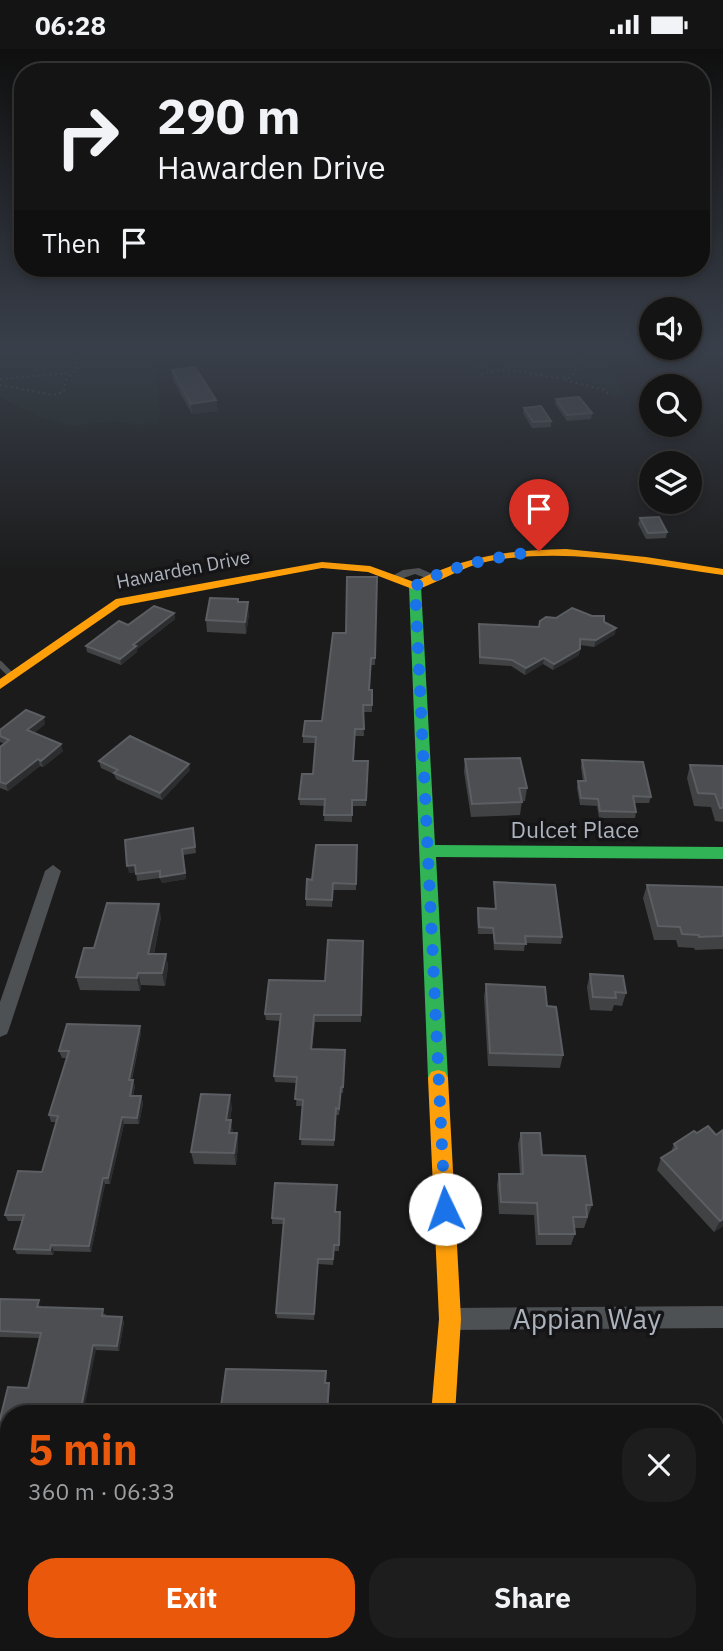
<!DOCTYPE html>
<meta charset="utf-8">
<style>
:root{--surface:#141414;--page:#1d1d1d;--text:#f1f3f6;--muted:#9d9ea0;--line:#333334;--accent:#ea580c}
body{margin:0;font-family:"IBM Plex Sans",sans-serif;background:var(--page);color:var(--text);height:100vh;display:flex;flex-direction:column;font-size:26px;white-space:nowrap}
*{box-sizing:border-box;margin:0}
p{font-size:23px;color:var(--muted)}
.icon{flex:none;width:38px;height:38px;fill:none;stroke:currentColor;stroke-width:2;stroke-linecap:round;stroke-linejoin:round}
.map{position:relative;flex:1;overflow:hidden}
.side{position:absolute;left:0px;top:1356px;width:724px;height:247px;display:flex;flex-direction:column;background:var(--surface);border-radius:28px 28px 0 0;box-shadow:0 4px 10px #0003,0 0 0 2px var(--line)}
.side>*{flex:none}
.top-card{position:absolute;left:14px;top:14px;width:696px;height:214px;border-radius:28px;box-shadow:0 4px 10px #0003,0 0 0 2px var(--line);background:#141414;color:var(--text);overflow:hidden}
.fabs{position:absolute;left:639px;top:248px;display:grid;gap:14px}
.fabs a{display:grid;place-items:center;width:63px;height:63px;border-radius:50%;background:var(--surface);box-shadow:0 4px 10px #0003,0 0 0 2px var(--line);font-size:35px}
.pin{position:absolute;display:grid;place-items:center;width:60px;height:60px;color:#fff;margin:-72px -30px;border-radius:50% 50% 50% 0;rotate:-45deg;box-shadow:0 0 7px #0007}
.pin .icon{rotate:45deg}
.me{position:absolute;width:77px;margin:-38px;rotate:357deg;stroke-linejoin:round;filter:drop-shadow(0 0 5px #0008)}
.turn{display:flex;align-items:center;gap:24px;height:147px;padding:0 28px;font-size:32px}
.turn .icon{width:91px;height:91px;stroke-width:2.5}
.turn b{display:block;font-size:49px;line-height:60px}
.then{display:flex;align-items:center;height:66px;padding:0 28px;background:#0003;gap:14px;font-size:26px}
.round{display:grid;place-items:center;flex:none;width:74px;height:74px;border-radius:28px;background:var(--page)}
.head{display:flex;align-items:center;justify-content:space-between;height:119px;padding:0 28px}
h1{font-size:42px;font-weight:700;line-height:52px;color:var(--accent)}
.cta{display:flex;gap:14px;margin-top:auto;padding:14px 28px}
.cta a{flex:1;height:80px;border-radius:28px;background:var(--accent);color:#fff;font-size:28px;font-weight:700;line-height:80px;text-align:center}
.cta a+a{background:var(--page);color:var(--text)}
.status{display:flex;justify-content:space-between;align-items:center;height:49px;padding:0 35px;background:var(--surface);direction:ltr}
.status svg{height:19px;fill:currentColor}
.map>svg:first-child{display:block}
.green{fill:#1e261e}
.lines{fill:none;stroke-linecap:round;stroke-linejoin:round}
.path{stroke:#4b4c4e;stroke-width:2;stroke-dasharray:2 3.5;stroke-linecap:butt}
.lane-far1{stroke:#4e5154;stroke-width:4.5}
.lane{stroke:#4e5154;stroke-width:6}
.street{fill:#4e5154;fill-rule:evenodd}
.fast{fill:#30b455;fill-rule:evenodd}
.slow{fill:#ff9f0a;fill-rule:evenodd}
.wall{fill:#404244}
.shaded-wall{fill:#2c2d2e}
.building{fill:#4c4e51;stroke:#5b5e62;stroke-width:2}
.route{stroke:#1a73e8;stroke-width:12;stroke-dasharray:0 21.6}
.labels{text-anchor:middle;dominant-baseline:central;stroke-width:7;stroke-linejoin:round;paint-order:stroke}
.far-street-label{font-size:19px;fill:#acb3bc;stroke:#151517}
.street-label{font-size:23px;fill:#acb3bc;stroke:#151517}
.near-street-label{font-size:28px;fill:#acb3bc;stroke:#151517}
</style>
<div class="status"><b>06:28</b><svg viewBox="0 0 49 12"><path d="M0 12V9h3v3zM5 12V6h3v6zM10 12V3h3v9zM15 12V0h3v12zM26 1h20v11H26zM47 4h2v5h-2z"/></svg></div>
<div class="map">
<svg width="723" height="1602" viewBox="0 0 723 1602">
<rect width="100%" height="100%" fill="#1b1b1b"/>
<g class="green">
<path d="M0,300H155L160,368L157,374L136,376L116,372L71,377L39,368L0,348Z"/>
<path d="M452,300H608L616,331L622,334L625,346L614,347C595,329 560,332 536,327C524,325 511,319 499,318C485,318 475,325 462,323L474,316L458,308Z"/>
</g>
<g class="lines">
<g class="path">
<path d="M481,326C510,313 540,331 570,329L590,300"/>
<path d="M0,330L71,324"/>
<path d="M565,331L605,341L610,347"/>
<path d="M0,336L53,346L64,343L66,331L78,319L70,300"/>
</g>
<path class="lane-far1" d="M710,300L723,304"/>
<path class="lane" d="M0,615L12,627"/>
<g class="street">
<path d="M419,519L437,527L431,531L415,525L398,531L392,527L403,521Z"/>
<path d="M53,816L61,822L9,980L7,985L0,988V953L45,822Z"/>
<path d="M723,1257V1279L450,1281L442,1278L439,1270L442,1262L450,1259Z"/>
<path d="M182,1594H219L215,1602H179Z"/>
<rect x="415" y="1594" width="28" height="8"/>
</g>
<path class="fast" d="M415,533L421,537L435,796L723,798V810L436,808L448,1029L445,1035L438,1037L431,1035L428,1029L409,537Z"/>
<g class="slow">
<path d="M566,500L646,508L723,520V526C647,515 567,498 490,512C462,517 441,533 415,541L368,523L322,519L120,557L0,640V630L116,550L322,513L370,517L414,533C466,507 509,501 566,500Z"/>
<path d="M438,1021L445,1023L448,1029L461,1270L455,1365H431L439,1270L428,1029L431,1023Z"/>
</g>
</g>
<g class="wall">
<path d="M172,321L216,351L218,362L192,365L173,331Z"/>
<path d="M556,350L592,364L591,370L567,372L555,355Z"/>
<path d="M524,359L551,372V378L532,379L523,364Z"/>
<path d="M640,469L667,483L666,489L646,490L638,475Z"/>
<path d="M377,528L375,616H371L369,641H372V663H363L364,687H355L353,712H368L366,757H352V773L324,772L325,757L300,756L299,750L313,725L316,694H303V687L322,672L346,584Z"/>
<path d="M238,550V553L249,565L246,585L207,583L206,571Z"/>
<path d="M174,564L175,570L137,600V603L121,616L87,603L86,597Z"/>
<path d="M604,573L615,585L594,598L580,596L579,606L553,621L543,615L525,626L511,617L479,615V575L539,578Z"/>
<path d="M45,675L34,684L63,702L43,718L40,717L8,742L0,739V698L5,695L0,693V681Z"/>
<path d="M465,710L527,739L525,752H522L520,766L471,768L464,723Z"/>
<path d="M582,711L651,748L649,754H634L636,763L635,769H599L597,757L580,756L577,739L578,732H583L581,718Z"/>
<path d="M99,712L190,721L162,751L116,730L114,725L101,719Z"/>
<path d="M690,716L723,717V773L715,772L711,758L694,757L687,729Z"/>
<path d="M193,779L196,804L183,806L186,830L162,834L160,829L137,832L136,823L129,824Z"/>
<path d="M357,796L356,841H333L332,858L306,857V850L312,831Z"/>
<path d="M494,833L562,888L561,895L525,894L524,902L494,901L493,885H478L477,866L478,859L495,860L494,840Z"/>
<path d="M647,836L723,838V900L695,901L694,899L678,898L676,891H654L643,849Z"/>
<path d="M161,868L154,905H166L168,918L165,937L141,936L140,942L80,941L76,928L94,899Z"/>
<path d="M363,892L361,973H315L312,1000L345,1007L343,1044H341L339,1066H336L334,1097L301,1096L303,1057H296L297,1034L275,1033L274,1027L280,972L266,971L265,965L325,932Z"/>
<path d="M590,925L626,944L622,957L614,956L612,962L590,961L587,938Z"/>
<path d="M486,935L547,957L563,1006L560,1019L488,1017L484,948Z"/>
<path d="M141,984L132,1031L135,1037L133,1047H141L143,1054L139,1075H124L110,1135H105L91,1203L54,1202L53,1206L17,1205L14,1200L22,1172H8L5,1166L42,1123L56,1073H51L49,1066L67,1009H62L59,1002Z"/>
<path d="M232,1058L230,1071L233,1084H237L238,1096L236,1116L194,1115L191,1103Z"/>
<path d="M694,1082L723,1177L714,1183L657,1121L661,1109L671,1103L674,1095Z"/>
<path d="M521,1084L592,1156L584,1179H574L575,1185L571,1196H536L534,1166L499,1165L497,1136L499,1125H520L518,1095Z"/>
<path d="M340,1163L339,1202H334L333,1216L318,1215L314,1271L277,1269L276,1264L284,1175H272V1169Z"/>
<path d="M0,1250L42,1257L41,1258L106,1265L105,1267L124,1273L119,1302L96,1301L9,1365V1385H1L0,1384V1370L28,1339L39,1289L0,1288Z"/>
<path d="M0,1513H9V1594H51L50,1597L0,1594Z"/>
<path d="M558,1594H650L651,1602H559Z"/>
</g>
<g class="shaded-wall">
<path d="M216,351L218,362L192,365L191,355Z"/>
<path d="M248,553L249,565L246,585L245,573Z"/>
<path d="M174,564L175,570L137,600V603L121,616L120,610L133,596Z"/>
<path d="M616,579L615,585L594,598L596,591Z"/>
<path d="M580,600L579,606L553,621L554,615Z"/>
<path d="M544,609L543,615L525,626L526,619Z"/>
<path d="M44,668L45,675L29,688L27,681Z"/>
<path d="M61,695L63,702L43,718L41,712Z"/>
<path d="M38,710L40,717L8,742L6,735Z"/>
<path d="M189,715L190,721L162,751L160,744Z"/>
<path d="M183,806L186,830L162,834L160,828Z"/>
<path d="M135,816L136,823L129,824L127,817Z"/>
<path d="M159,855L161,868L151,918L148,905Z"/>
<path d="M166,905L168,918L165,937L162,924Z"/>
<path d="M138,924L141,936L140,942L137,929Z"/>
<path d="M140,977L141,984L130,1037L129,1031Z"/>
<path d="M133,1031L135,1037L132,1053L130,1047Z"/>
<path d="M230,1046L232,1058L228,1083L226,1071Z"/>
<path d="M141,1047L143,1054L139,1075L137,1069Z"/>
<path d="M122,1068L124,1075L110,1135L108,1129Z"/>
<path d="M231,1071L233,1083L231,1096L229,1084Z"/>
<path d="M237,1084L238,1096L236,1116L234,1104Z"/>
<path d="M103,1129L105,1135L91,1203L89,1197Z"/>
<path d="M723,1170V1177L714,1183L720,1172Z"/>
<path d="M51,1196L54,1202L53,1206L50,1201Z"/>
<path d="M122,1268L124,1273L119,1302L117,1297Z"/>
<path d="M93,1296L96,1301L83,1365H80Z"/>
</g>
<g class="building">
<path d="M195,318L216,351L191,355L172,321Z"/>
<path d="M579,348L592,364L567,366L556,350Z"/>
<path d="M541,357L551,372L533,373L524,359Z"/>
<path d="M659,468L667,483L648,484L640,469Z"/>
<path d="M347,528H377L375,609H371L369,641H372V656H363L364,680H355L353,712H368L366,751H352V766H324L325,750H299L302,725H313L316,688L303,687L305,672H322L333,584H346Z"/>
<path d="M210,549L238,550V553H248L245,573L206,571Z"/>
<path d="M154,557L174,564L133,596L136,597L120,610L86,597L119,572L128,576Z"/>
<path d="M572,559L592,567H604V573L616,579L596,591L580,590V600L554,615L544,609L526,619L512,611L480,608L479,575L539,578L540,572L546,568L556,569Z"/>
<path d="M26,661L44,668L27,681L61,695L41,712L38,710L6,735L0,733V698L9,691L0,687V681Z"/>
<path d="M130,687L189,715L160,744L114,724L118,721L99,712Z"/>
<path d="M520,709L527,739H519L522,753L472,755L465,710Z"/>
<path d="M582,711L643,713L651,748L633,747L636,763L600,762L598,750L581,749L578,732H586Z"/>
<path d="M690,716L723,717V759H720L715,745L698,744Z"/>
<path d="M193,779L195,798L182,800L185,824L160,828V822L136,825L135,816L127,817L125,791Z"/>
<path d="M316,796H357L356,835L333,834L332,851L306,850L307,830L312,831Z"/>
<path d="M494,833L555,836L562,888L525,887L526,895L495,894L493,879L479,878L478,859L496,860Z"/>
<path d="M647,836L723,838V887L699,888V886L682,885L680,878L658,877Z"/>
<path d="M107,854L159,855L148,905H166L162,924H138L137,929L76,928L84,899H94Z"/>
<path d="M328,891L363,892L361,966H314L311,1000L345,1001L343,1038H341L339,1060L336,1059L334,1091L300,1090L303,1051L295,1050L297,1028L274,1027L281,965H265L269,931L325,932Z"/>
<path d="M590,925L623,927L626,944L615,943L616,949L593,948Z"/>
<path d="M486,935L545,938L547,957L556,958L563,1006L490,1004Z"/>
<path d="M67,975L140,977L129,1031H133L130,1047H141L137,1069L122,1068L108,1129H103L89,1197L51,1196L50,1201L14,1200L24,1166H5L18,1122L42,1123L58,1067L49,1066L69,1002H59Z"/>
<path d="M201,1045L230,1046L226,1071H231L229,1084H237L234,1104L191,1103Z"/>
<path d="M708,1077L716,1086L723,1081V1170L720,1172L661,1109L677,1099L674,1095L694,1082L697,1084Z"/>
<path d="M521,1084H540L542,1106L585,1107L592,1156H586L587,1168H573L575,1185H539L537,1154L501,1153L499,1125H523Z"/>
<path d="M275,1134L337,1136L335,1163H340L339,1196H334L333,1210H318L314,1265L276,1264L284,1170L272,1169Z"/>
<path d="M0,1250L39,1251L37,1258L103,1260L102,1267L122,1268L117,1297L93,1296L80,1365H9V1381H0V1370L8,1338L28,1339L41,1284L0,1282Z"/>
<path d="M226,1320L326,1322L325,1334H329L327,1365H220Z"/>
<path d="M517,1357L611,1361V1365H518Z"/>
<path d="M0,1513H9V1592L0,1591Z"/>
<path d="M563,1594H650L651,1602H564Z"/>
</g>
<linearGradient id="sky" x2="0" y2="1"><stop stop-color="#0f0f0f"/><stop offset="0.57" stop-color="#393f4a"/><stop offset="1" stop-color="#393f4a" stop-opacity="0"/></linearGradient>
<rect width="723" height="524" fill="url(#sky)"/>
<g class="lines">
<path class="route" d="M445,1160L415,537C452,515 498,508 539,502"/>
</g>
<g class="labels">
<g class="far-street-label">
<text transform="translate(183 520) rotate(-11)">Hawarden Drive</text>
</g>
<g class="street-label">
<text x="575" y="780">Dulcet Place</text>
</g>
<g class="near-street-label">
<text x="587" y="1269">Appian Way</text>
</g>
</g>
</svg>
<div class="fabs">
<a><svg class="icon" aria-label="sound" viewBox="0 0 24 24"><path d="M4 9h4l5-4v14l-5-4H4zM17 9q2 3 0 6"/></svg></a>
<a><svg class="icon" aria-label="search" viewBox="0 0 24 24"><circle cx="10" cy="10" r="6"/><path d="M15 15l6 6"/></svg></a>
<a><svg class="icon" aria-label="layers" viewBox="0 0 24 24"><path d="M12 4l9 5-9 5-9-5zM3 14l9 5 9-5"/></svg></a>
</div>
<div class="pin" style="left:539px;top:502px;background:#d93025"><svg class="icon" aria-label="arrive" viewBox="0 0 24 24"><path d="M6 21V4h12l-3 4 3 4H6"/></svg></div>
<svg class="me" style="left:445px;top:1160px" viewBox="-20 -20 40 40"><circle r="19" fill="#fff"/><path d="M0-13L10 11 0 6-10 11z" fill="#1a73e8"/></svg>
<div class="top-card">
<div class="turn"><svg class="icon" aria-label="right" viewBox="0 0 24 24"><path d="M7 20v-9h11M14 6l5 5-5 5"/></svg><div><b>290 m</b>Hawarden Drive</div></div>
<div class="then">Then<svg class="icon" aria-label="arrive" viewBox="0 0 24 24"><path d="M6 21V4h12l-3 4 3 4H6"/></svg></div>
</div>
<section class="side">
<div class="head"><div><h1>5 min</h1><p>360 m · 06:33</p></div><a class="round"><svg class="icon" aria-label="close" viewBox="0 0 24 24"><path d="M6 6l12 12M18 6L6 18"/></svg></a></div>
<div class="cta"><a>Exit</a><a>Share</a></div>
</section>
</div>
